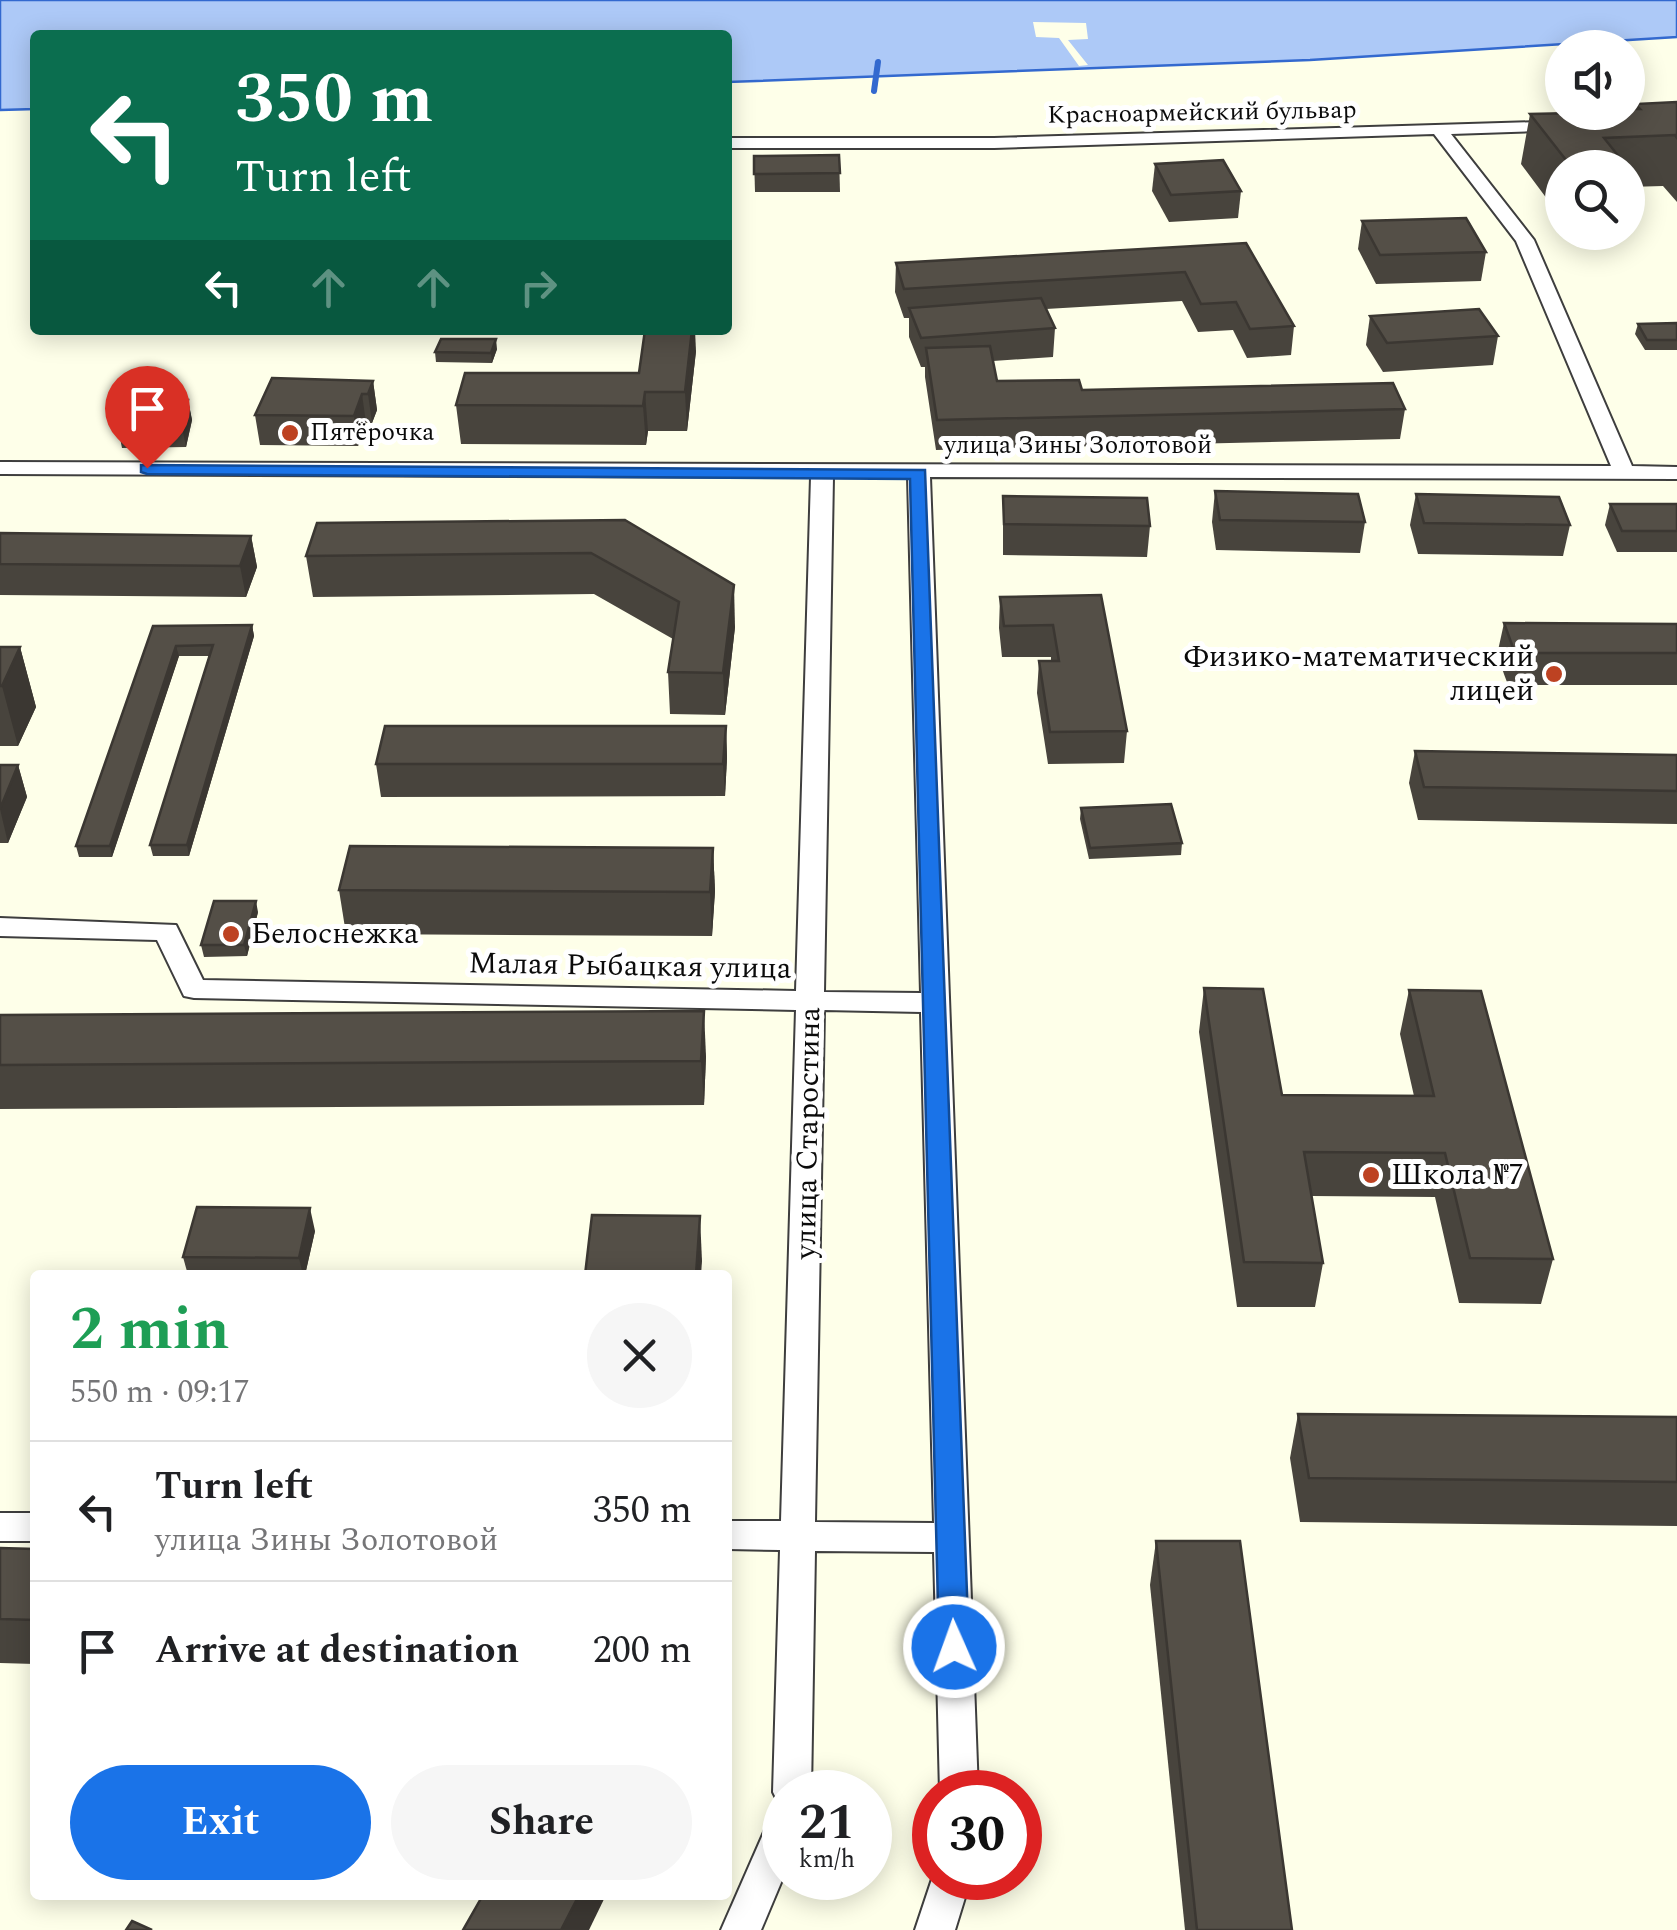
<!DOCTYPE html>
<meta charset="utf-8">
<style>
:root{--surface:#fff;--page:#f6f6f6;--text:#202124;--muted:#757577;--line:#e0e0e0;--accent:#1a73e8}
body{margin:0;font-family:Spectral,serif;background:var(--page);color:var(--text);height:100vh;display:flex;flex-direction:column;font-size:38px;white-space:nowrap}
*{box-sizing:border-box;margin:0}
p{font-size:32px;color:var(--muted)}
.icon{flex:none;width:55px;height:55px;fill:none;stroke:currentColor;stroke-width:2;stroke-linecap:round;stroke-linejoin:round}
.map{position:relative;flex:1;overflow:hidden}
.panel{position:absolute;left:30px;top:1270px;width:702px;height:630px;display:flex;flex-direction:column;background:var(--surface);border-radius:10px;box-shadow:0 5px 25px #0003}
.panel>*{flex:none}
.banner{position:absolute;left:30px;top:30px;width:702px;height:305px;border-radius:10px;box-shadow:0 5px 25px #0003;background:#0b6e4f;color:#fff;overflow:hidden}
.controls{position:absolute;left:1545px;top:30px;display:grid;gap:20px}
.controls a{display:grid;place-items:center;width:100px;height:100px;border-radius:50%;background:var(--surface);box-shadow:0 5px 25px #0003;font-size:50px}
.speed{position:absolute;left:762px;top:1770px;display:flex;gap:20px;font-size:50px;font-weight:700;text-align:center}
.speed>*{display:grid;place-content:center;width:130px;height:130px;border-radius:50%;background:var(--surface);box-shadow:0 5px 25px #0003;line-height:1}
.speed small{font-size:25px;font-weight:400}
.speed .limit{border:15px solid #d22;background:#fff;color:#111}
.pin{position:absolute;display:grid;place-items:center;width:85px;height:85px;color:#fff;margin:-102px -42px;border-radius:50% 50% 50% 0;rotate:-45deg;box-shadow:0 0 10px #0007}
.pin .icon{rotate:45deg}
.me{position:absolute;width:110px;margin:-55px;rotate:358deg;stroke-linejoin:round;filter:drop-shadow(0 0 8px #0008)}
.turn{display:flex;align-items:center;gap:35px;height:210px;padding:0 40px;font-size:45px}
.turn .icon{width:130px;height:130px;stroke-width:2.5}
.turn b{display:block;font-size:70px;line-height:85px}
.lanes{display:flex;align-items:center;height:95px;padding:0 40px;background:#0003;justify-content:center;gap:50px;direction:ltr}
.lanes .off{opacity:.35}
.round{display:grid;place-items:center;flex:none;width:105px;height:105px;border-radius:52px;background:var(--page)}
.summary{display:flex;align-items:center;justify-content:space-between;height:170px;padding:0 40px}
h1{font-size:60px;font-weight:700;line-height:75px;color:#1e9e55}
.button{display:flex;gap:20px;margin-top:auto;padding:20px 40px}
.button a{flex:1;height:115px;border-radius:60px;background:var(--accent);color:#fff;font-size:40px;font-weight:700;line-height:115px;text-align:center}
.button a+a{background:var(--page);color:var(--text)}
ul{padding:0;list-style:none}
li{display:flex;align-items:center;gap:30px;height:140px;padding:0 40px;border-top:2px solid var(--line)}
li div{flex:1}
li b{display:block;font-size:38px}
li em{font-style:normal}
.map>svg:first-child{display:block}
.water{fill:#adc9f7;stroke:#3369cf;stroke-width:2.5}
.pier{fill:#feffe9}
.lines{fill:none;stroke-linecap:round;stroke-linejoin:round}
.stream{stroke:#3369cf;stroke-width:6}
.minor-casing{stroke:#3e3e3e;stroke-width:4}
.minor{fill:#fff;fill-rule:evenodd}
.wall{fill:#48443d}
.shaded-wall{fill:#3b3732}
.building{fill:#544f47;stroke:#3b3732;stroke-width:2.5}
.route{fill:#1a73e8;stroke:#114b97;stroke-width:2.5}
.poi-dot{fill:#bd4222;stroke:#fff;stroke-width:4}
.labels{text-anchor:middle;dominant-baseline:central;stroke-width:10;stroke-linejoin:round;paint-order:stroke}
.far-street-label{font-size:25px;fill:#0b0b0b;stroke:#fff}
.far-poi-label{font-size:25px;fill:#0b0b0b;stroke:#fff;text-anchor:start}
.poi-label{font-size:30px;fill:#0b0b0b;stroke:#fff;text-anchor:start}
.street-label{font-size:30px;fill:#0b0b0b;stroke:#fff}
</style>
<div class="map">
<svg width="1677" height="1930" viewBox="0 0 1677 1930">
<rect width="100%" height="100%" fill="#feffe9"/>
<path class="water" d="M0,0H1677V37L1310,60L728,82V35H35V109L0,110Z"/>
<path class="pier" d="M1033,22L1086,23L1088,39L1068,40L1088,65L1079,66L1059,38L1036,37Z"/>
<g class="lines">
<path class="stream" d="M874,91L878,62"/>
<defs>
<g id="minor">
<path d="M1572,121V129L1566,130L1451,134L1534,240L1632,466L1677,467V479L930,477L978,1792H940L934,1552L815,1551L811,1792H785V1807L779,1804L773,1792L780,1550L728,1549V1521H781L796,1010L194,998L184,996L157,940L0,936V918L176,925L203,980L796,991L811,477L0,474V462L1611,466L1516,241L1434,134L994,148H728V138H994ZM833,477H908L921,993L824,992ZM824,1010L921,1012L934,1523L815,1522Z"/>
<rect x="0" y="1513" width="35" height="28"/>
<path d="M785,1810V1873L761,1930H721L771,1816Z"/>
<path d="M935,1870V1878H971L955,1930H915Z"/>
</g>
</defs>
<use href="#minor" class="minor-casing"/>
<use href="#minor" class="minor"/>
</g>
<g class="wall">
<path d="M1677,102V202L1663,186L1628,187V168H1562V211H1556L1521,164L1530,114L1634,109L1635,104Z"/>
<path d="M839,155L840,192H755L754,156Z"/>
<path d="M1155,164L1241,191L1238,218L1169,222L1152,191Z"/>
<path d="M1362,221L1486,252L1481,281L1376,284L1358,249Z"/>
<path d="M1246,243L1294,326L1291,355L1247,358L1233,330L1198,332L1182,301L1046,309L1055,328L1053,357L993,361L997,381L1082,390L1405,409L1400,439L936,450L925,377V367H921L909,337V318H904L895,292L896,263Z"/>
<path d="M1370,316L1498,336L1493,365L1383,372L1366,345Z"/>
<path d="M1677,323V350H1645L1635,334L1638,324Z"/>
<path d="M497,349L492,363L436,362L435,352Z"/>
<path d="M696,351L687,431H648L646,445L461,444L456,405L639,373Z"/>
<path d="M373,381L377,410L372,423H366L358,446L260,445L255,415Z"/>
<path d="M188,400L192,420L186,447L122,448L118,428Z"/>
<path d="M1215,491L1365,522L1360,553L1216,550L1212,522Z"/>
<path d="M1416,494L1570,525L1563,556L1418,554L1410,525Z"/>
<path d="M1003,496L1150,526L1147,557L1003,555Z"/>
<path d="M1610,504H1677V552H1617L1605,525Z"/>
<path d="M625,520L735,627L725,715L670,714L668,672L673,639L594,594L313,597L306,556Z"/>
<path d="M0,533L251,536L257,567L246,597L0,595Z"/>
<path d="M1101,595L1127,731L1124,763L1048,764L1037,693L1039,661H1051V657H1002L999,628L1000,597Z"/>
<path d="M1504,623L1677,624V685H1508L1497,655Z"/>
<path d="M252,625L254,636L189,856H153L150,845L209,656H179L112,857H79L76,846L153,626Z"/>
<path d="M0,647H20L36,707L18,746H0Z"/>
<path d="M726,726L727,758L725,796L381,797L376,764Z"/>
<path d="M1415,751L1677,755V824L1418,820L1409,783Z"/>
<path d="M0,765H18L27,797L8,843H0Z"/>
<path d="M1081,808L1182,843L1181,855L1089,859L1080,819Z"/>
<path d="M713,848L715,891L712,936L346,934L339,890Z"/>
<path d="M258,912L247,956L204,957L201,945Z"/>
<path d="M1204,988L1282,1095L1414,1096L1400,1034L1409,990L1553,1259L1541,1304L1459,1303L1435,1197L1311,1196L1323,1263L1315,1307H1237L1199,1032Z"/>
<path d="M0,1015L706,1056L704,1105L0,1109Z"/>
<path d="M315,1231L305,1275H188L183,1257Z"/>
<path d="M1298,1414L1677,1417V1526L1300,1522L1290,1458Z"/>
<path d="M1156,1541L1292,1930H1185L1150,1585Z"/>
<path d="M0,1548L35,1549V1664L0,1663Z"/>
</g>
<g class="shaded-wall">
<path d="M692,330H695L696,351L687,431L685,392Z"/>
<path d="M496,339L497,349L492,363L491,353Z"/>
<path d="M373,381L377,410L372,423L368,394Z"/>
<path d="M645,392L648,431L646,445L643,406Z"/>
<path d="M362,394L366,423L358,446L354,416Z"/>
<path d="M188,400L192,420L186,447L182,427Z"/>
<path d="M251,536L257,567L246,597L240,566Z"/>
<path d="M734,585L735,627L725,715L723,673Z"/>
<path d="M252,625L254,636L189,856L187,845Z"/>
<path d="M176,646L179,656L112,857L110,846Z"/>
<path d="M20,647L36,707L18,746L2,686Z"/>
<path d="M726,726L727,758L725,796L723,764Z"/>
<path d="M18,765L27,797L8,843L0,809Z"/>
<path d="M713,848L715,891L712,936L710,892Z"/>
<path d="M256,901L258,912L247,956L244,945Z"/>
<path d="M704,1011L706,1056L704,1105L701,1061Z"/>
<path d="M310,1208L315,1231L305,1275H303L299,1258Z"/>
<path d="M700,1216L702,1261L701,1275H696Z"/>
<path d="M579,1895H606L589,1930H561Z"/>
</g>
<g class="building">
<path d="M1677,102V138L1675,135L1604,138L1620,158L1566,160L1530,114L1628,112V109H1640L1635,104Z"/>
<path d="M839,155L840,173L754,174V156Z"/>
<path d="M1223,160L1241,191L1171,195L1155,164Z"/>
<path d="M1466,218L1486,252L1380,255L1362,221Z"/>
<path d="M1246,243L1294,326L1250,329L1236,302L1201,304L1185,272L904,289L896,263Z"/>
<path d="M1041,298L1055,328L921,338L909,308Z"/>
<path d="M1479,309L1498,336L1387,343L1370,316Z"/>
<path d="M1677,323V340H1647L1638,324Z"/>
<path d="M645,330H692L685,392H645L643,406L456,405L465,373H639Z"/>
<path d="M441,339H496L491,353L435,352Z"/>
<path d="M990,346L997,381L1079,380L1082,390L1393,383L1405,409L937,420L926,348Z"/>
<path d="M272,378L373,381L368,394H362L354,416L255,415Z"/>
<path d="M188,400L182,427L118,428L127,401Z"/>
<path d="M1215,491L1358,494L1365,522L1220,520Z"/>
<path d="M1416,494L1559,497L1570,525L1424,523Z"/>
<path d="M1003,496L1147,498L1150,526L1004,524Z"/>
<path d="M1610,504H1677V531H1622Z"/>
<path d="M625,520L734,585L723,673L668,672L679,602L591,553L306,556L317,523Z"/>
<path d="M0,533L251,536L240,566L0,564Z"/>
<path d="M1101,595L1127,731L1050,732L1039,661H1059L1053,625L1004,626L1000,597Z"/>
<path d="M1504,623L1677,624V653H1515Z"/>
<path d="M252,625L187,845H150L213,645L176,646L110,846H76L153,626Z"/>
<path d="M0,647H20L2,686H0Z"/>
<path d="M385,726H726L723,764H376Z"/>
<path d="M1415,751L1677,755V791L1424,787Z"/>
<path d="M0,765H18L0,809Z"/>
<path d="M1171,804L1182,843L1090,848L1081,808Z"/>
<path d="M350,846L713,848L710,892L339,890Z"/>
<path d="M214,901H256L244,945H201Z"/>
<path d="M1204,988L1263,989L1282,1095L1434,1096L1409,990L1481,991L1553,1259L1470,1258L1445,1153L1304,1152L1323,1263L1244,1262Z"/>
<path d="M704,1011L701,1061L0,1065V1015Z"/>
<path d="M197,1207L310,1208L299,1258L183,1257Z"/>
<path d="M592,1215L700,1216L696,1275H585Z"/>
<path d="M1298,1414L1677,1417V1482L1309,1478Z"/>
<path d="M1156,1541H1240L1292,1930H1197Z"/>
<path d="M0,1548L35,1549V1620L0,1619Z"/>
<path d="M483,1895H579L561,1930H463Z"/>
<path d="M132,1921L152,1930H126Z"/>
</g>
<path class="route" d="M141,465L925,470L969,1647L965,1656L954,1660L944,1656L939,1647L910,479L147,474L141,472Z"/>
<g class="poi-dot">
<circle cx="290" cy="433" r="10"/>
<circle cx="1554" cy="674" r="10"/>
<circle cx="231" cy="934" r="10"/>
<circle cx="1371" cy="1175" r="10"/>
</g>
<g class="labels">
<g class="far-street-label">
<text transform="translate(1202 113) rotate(-1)">Красноармейский бульвар</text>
<text x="1078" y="446">улица Зины Золотовой</text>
</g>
<g class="far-poi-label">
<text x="310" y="433">Пятёрочка</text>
</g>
<g class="poi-label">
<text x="1534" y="657" text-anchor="end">Физико-математический<tspan x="1534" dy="34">лицей</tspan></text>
<text x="251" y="934">Белоснежка</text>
<text x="1391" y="1175">Школа №7</text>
</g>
<g class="street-label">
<text transform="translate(630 966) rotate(1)">Малая Рыбацкая улица</text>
<text transform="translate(808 1133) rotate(-89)">улица Старостина</text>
</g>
</g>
</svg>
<div class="controls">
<a><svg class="icon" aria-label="sound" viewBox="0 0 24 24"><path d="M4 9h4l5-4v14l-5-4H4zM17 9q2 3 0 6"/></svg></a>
<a><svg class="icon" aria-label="search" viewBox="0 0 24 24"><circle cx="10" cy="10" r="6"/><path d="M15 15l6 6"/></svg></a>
</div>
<div class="speed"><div>21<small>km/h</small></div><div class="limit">30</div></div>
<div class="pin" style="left:147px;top:468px;background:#d93025"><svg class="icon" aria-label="arrive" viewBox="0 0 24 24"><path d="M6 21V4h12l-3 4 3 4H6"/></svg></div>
<svg class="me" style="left:954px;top:1647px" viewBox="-20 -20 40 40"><circle r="17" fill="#1a73e8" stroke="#fff" stroke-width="3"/><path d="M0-11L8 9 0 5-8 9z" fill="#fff"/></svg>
<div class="banner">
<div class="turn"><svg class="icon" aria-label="left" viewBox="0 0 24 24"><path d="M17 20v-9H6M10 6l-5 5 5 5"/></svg><div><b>350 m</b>Turn left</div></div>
<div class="lanes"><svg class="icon" aria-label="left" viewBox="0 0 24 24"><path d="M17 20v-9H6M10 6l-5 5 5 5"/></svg><svg class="icon off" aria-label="ahead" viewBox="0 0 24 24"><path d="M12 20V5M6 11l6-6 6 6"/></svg><svg class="icon off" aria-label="ahead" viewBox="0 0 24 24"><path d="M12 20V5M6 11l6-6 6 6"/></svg><svg class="icon off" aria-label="right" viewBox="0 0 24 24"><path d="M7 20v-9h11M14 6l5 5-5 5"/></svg></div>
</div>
<section class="panel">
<div class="summary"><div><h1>2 min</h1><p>550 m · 09:17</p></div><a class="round"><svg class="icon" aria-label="close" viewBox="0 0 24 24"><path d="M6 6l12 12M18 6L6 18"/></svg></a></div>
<ul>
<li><svg class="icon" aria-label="left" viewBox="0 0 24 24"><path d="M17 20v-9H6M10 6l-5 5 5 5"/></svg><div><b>Turn left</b><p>улица Зины Золотовой</p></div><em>350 m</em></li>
<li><svg class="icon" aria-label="arrive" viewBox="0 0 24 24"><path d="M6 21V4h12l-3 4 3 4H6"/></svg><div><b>Arrive at destination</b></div><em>200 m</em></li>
</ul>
<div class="button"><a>Exit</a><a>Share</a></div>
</section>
</div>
